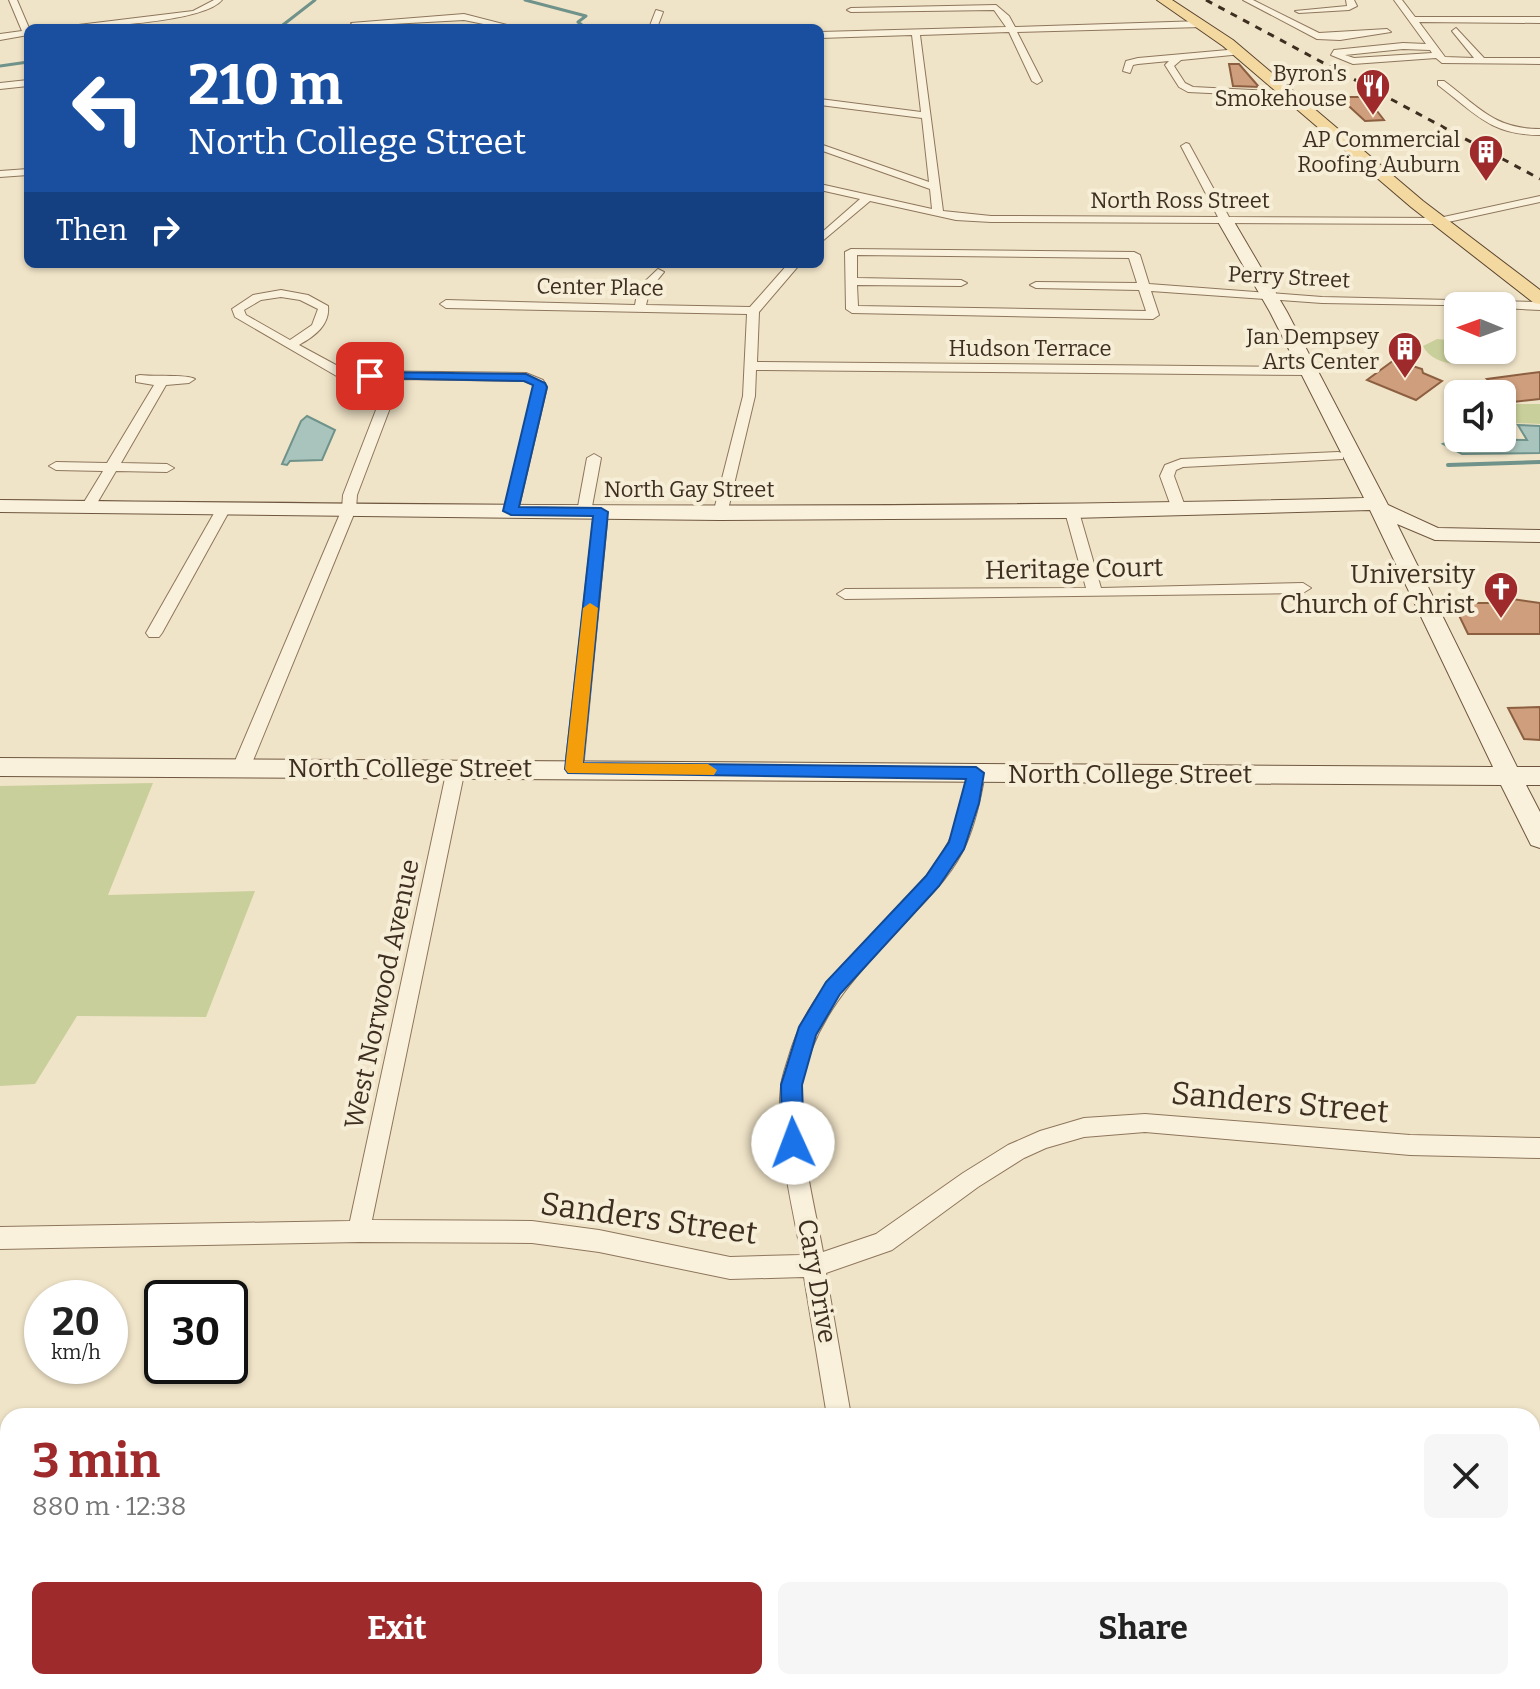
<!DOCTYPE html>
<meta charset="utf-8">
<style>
:root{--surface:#fff;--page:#f6f6f6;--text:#222;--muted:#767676;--accent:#9e2a2b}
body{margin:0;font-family:Bitter,serif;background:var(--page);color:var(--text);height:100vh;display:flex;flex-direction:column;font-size:30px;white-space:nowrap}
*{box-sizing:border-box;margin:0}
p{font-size:26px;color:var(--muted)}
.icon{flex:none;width:44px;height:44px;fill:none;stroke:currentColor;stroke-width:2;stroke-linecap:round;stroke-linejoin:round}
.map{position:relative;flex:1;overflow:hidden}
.side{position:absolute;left:0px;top:1408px;width:1540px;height:282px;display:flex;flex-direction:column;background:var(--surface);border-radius:24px 24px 0 0;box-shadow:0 2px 6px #0004}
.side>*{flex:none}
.guide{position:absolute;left:24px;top:24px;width:800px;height:244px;border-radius:12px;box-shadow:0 2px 6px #0004;background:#1a4fa0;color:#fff;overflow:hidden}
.needle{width:52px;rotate:271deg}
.buttons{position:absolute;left:1444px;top:292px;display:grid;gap:16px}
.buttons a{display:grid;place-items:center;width:72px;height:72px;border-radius:12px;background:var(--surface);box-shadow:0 2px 6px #0004;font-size:40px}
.speed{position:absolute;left:24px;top:1280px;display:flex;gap:16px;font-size:40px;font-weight:700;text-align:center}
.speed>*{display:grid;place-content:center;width:104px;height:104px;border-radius:50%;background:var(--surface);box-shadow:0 2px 6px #0004;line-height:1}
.speed small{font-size:20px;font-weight:400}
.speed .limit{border:4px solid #111;border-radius:12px;background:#fff;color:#111}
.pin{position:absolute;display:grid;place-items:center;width:68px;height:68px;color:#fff;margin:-34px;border-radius:16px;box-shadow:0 4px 12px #0006}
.me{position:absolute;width:88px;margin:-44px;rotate:358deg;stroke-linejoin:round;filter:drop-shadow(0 0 6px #0008)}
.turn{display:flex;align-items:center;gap:28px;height:168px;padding:0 32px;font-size:36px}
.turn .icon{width:104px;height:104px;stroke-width:2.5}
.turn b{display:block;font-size:56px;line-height:68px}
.then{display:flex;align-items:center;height:76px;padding:0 32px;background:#0003;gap:16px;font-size:30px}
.round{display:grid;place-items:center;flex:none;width:84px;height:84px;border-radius:12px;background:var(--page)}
.head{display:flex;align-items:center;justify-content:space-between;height:136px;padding:0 32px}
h1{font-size:48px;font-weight:700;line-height:60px;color:var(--accent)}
.primary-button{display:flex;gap:16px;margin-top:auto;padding:16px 32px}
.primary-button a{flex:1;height:92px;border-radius:12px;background:var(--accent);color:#fff;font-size:32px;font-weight:700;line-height:92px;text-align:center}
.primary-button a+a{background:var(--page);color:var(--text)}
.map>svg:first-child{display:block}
.green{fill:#c9cf9b}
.water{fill:#a9c4bc;stroke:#6f938a;stroke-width:2}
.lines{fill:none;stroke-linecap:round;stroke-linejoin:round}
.stream-far1{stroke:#6f938a;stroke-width:3}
.stream{stroke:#6f938a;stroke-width:4}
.building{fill:#cf9f7d;stroke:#8d5f41;stroke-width:2}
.street-casing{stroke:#8d765c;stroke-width:2}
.secondary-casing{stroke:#6f573f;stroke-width:2}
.primary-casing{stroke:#5b4430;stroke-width:2}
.street{fill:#faf1dc;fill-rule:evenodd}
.secondary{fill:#faf1dc;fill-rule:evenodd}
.primary{fill:#f3d9a0;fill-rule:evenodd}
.rail{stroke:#3d2e20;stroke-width:3;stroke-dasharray:7 7;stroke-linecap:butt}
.route{fill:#1a73e8;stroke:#114b97;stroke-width:2}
.slow{fill:#f59e0b}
.labels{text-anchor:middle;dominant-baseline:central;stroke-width:8;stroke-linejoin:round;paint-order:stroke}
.far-poi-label{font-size:22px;fill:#3d2e20;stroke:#f7eed8;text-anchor:end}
.far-street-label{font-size:22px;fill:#3d2e20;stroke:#f7eed8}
.street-label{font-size:26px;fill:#3d2e20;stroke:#f7eed8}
.poi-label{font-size:26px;fill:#3d2e20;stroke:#f7eed8;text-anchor:end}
.near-street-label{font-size:32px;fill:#3d2e20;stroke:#f7eed8}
</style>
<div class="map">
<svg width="1540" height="1689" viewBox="0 0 1540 1689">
<rect width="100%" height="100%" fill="#f0e4c8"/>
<g class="green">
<path d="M1437,339L1458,341V350H1473L1475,357C1461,370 1431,363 1423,346Z"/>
<path d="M1504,404H1540V424L1515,423Z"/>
<path d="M153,783L108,895L255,891L206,1017L77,1016L35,1084L0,1086V786Z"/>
</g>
<g class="water">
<path d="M307,416L335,430L322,460L290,461L287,465L282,464L301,421Z"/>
<path d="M1518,425L1540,426V453L1462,454L1443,444L1456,439L1527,440Z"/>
</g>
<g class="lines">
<g class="stream-far1">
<path d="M525,0L586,16L578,22L583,26L601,28"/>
<path d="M279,28L315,0"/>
<path d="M0,66L28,62"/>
</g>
<path class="stream" d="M1448,465L1540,462"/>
</g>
<g class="building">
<path d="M1229,64H1239L1259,87L1233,86Z"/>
<path d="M1339,97H1366L1384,120L1365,121Z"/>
<path d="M1394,360L1422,369L1423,373L1442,381L1416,400L1367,380Z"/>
<path d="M1540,372V399L1513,402L1487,379Z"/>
<path d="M1505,598L1540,603V634H1468L1453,603H1508Z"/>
<path d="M1540,707V740L1524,739L1508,708Z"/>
</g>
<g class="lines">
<defs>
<g id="street">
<path d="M9,0H17L29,28L28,35L0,40V34L22,31Z"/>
<path d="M214,0H222C204,23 86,28 54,28L193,11Z"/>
<path d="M1243,0H1253L1319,33L1387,29L1391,32L1340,40L1317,39Z"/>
<path d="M1346,0H1354L1357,6L1349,10L1299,13L1295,11L1347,6Z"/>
<path d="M1394,0H1402L1415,17H1540V23L1419,22L1445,57L1474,58L1452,31L1456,28L1484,58H1540V64L1442,63L1436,58L1353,64L1331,55L1334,50L1403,43L1426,44ZM1403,49L1430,50L1432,53L1354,58L1345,55Z"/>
<path d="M996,5L1009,16L1015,27L1202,21L1206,24L1202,27L1017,32L1042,81L1037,84L1032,81L1009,32L920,35L943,211L991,216L1218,217L1181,146L1186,143L1189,144L1229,217L1439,218L1540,196V202L1439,224L991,222L956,220L870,201L820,243V234L860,199L820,190V184L932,209L930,189L820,150V144L929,182L922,118L820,105V99L921,112L912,35L820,38V32L1006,27L994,10L851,12L847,10L851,8Z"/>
<path d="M656,10L663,12L657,28H649Z"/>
<path d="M464,14L519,28H503L464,20L355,26L351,23Z"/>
<path d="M1239,49L1242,54L1181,60L1174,66L1185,83L1193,87L1292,92L1295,97L1188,92L1179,87L1165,65L1169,61L1138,64L1133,65L1130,73L1123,71L1126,61L1138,58Z"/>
<path d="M28,80V86L0,89V83Z"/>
<path d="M1438,81H1444C1479,107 1494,129 1540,129V135C1490,135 1475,113 1438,85Z"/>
<path d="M28,169V175L0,177V171Z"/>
<path d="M851,249L1134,252L1140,255L1149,284L1322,297L1540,302V310L1502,308V306L1322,303L1151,291L1159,315L1153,319L852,313L846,309L845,252ZM857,255L1129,258L1137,283L1036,282L1030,285L1036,288L1139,290L1146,311L858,306L857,285L961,286L967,283L961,280L857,278Z"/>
<path d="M788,264H800L759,312L757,362L1310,367L1316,371L1310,375L756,370L755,396L727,514L720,518L713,514L743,396L747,314L446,308L440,304L446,300L635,305L638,288L658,269L664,272L650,289L646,305L750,307Z"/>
<path d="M281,290L308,295L328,306C330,325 315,336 299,345L347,371L526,373L543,380L547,387L518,511L511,515L504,511L534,385L524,381L401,379L357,495L356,509L250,768L241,774L232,768L342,509L343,495L388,379L340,378L235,317L232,309L253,295ZM281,297L300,300L318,309L312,325L290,340L246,315L244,310L261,300Z"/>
<path d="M140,375C154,377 187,374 195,379L189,383L166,385L121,463L167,464L174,468L167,472L116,471L93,510H83L81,507L103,471L56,470L49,466L56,462L107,463L154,385L136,382V376Z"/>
<path d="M1338,452L1343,453V459L1183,467L1176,470L1174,476L1186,509L1179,513L1172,509L1160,476L1165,465L1181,459Z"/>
<path d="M594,454L601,458L591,512L584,516L577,512L587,458Z"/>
<path d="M224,504L231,508L162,633L159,637H149L146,633L217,508Z"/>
<path d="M601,508L608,512L583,769L574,775L565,769L594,512Z"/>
<path d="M1072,508L1079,512L1101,588L1303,583L1311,588L1303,593L845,599L837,594L845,589L1086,588L1065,512Z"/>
<path d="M456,763L465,769L372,1220L532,1221L599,1230L730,1257L801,1255C792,1201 775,1141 781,1086C782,1076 786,1066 789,1056C817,960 905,924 948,843C959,822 963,796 967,773L976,767L985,773C981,797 976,821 966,844C955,870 934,892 915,912C868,964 815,1011 802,1083C794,1126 815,1207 823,1252L876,1234L963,1173L1008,1145L1040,1131L1084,1118L1145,1114L1410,1135L1540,1138V1158L1410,1155L1145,1132L1084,1137L1046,1148L1024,1158L978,1187L892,1250L826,1273L851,1416H827L804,1277L730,1279L599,1252L532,1243L359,1242L0,1249V1227L350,1221L447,769Z"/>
<rect x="860" y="1682" width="28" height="7"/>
</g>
<path id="secondary" d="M1225,215L1233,220L1287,312L1388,505L1438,528L1540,530V542L1435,540L1397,524L1517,767H1540V785H1526L1540,812V848L1531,845L1501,785L0,776V758L1493,767L1370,510L1072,518L720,520L0,512V500C455,505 909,510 1364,498L1270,312L1217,220Z"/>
<path id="primary" d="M1157,0H1172L1233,40L1423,201L1540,290V304L1534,303L1411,207L1223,46Z"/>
</defs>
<use href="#street" class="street-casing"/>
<use href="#secondary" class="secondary-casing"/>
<use href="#primary" class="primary-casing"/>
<use href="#street" class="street"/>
<use href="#secondary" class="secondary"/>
<use href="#primary" class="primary"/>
<path class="rail" d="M1206,0L1540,179"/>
</g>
<path class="route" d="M370,372L526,374L545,383L547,387L519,507L601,508L608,512L583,763L976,767L984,773L979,803L964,849L939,886L840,994L816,1035L802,1085L804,1143L801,1150L793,1153L786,1150L782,1143L781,1085L799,1027L826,982L926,876L949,842L966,779L568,773L565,769L593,516L511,515L503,511L533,385L524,381L365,378V373Z"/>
<path class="slow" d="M590,603L598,608L583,763L708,764L717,770L714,775L568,773L565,769L583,608Z"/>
<defs>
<symbol id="restaurant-pin" viewBox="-11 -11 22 30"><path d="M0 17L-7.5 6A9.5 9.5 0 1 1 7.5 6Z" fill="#9e2a2b" stroke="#f7eed8"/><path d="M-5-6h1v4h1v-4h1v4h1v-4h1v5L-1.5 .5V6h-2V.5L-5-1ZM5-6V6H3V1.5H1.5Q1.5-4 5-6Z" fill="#fff"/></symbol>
<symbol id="building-pin" viewBox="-11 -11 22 30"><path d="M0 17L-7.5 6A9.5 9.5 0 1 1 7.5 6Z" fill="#9e2a2b" stroke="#f7eed8"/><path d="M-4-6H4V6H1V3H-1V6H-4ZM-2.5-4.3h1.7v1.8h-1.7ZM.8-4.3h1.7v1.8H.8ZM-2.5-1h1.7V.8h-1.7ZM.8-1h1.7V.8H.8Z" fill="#fff"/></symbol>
<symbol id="church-pin" viewBox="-11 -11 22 30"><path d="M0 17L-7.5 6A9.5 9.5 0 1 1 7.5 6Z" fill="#9e2a2b" stroke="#f7eed8"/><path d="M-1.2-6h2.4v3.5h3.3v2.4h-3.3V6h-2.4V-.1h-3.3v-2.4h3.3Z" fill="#fff"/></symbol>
</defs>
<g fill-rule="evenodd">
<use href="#restaurant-pin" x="1353" y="66" width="40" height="54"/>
<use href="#building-pin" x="1466" y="132" width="40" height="54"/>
<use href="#building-pin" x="1385" y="329" width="40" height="54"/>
<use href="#church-pin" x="1481" y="569" width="40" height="54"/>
</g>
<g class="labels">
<g class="far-poi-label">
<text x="1347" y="73">Byron's<tspan x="1347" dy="25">Smokehouse</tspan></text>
<text x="1460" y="139">AP Commercial<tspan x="1460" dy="25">Roofing Auburn</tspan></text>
<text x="1379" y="336">Jan Dempsey<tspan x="1379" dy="25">Arts Center</tspan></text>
</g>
<g class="far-street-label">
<text x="1180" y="200">North Ross Street</text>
<text transform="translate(1289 277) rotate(3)">Perry Street</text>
<text transform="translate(600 287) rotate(1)">Center Place</text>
<text x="1030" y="348">Hudson Terrace</text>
<text x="689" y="489">North Gay Street</text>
</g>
<g class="street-label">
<text transform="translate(1074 569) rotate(-1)">Heritage Court</text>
<text x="410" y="768">North College Street</text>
<text x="1130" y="774">North College Street</text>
<text transform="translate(382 994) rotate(-78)">West Norwood Avenue</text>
<text transform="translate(817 1281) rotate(80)">Cary Drive</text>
</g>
<g class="poi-label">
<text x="1475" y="574">University<tspan x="1475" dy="30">Church of Christ</tspan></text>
</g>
<g class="near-street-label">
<text transform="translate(1280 1102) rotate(5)">Sanders Street</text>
<text transform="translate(649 1218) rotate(8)">Sanders Street</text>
</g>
</g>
</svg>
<div class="buttons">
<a><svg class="needle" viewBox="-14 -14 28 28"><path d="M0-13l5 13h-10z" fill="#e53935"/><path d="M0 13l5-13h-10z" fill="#767676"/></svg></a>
<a><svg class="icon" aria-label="sound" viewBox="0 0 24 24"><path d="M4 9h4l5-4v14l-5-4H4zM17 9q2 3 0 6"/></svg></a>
</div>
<div class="speed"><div>20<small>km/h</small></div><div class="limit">30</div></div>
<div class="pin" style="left:370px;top:376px;background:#d93025"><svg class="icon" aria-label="arrive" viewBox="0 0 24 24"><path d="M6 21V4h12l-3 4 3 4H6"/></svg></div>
<svg class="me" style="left:793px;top:1143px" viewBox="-20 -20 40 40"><circle r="19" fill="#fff"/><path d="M0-13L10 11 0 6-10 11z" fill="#1a73e8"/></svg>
<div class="guide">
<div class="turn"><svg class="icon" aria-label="left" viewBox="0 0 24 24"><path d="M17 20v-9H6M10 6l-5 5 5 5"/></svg><div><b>210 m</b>North College Street</div></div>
<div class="then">Then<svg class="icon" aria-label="right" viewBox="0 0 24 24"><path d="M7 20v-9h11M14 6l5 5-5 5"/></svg></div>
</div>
<section class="side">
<div class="head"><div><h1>3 min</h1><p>880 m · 12:38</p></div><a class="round"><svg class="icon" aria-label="close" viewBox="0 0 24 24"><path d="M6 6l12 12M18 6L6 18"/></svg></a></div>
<div class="primary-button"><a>Exit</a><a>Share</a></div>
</section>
</div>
